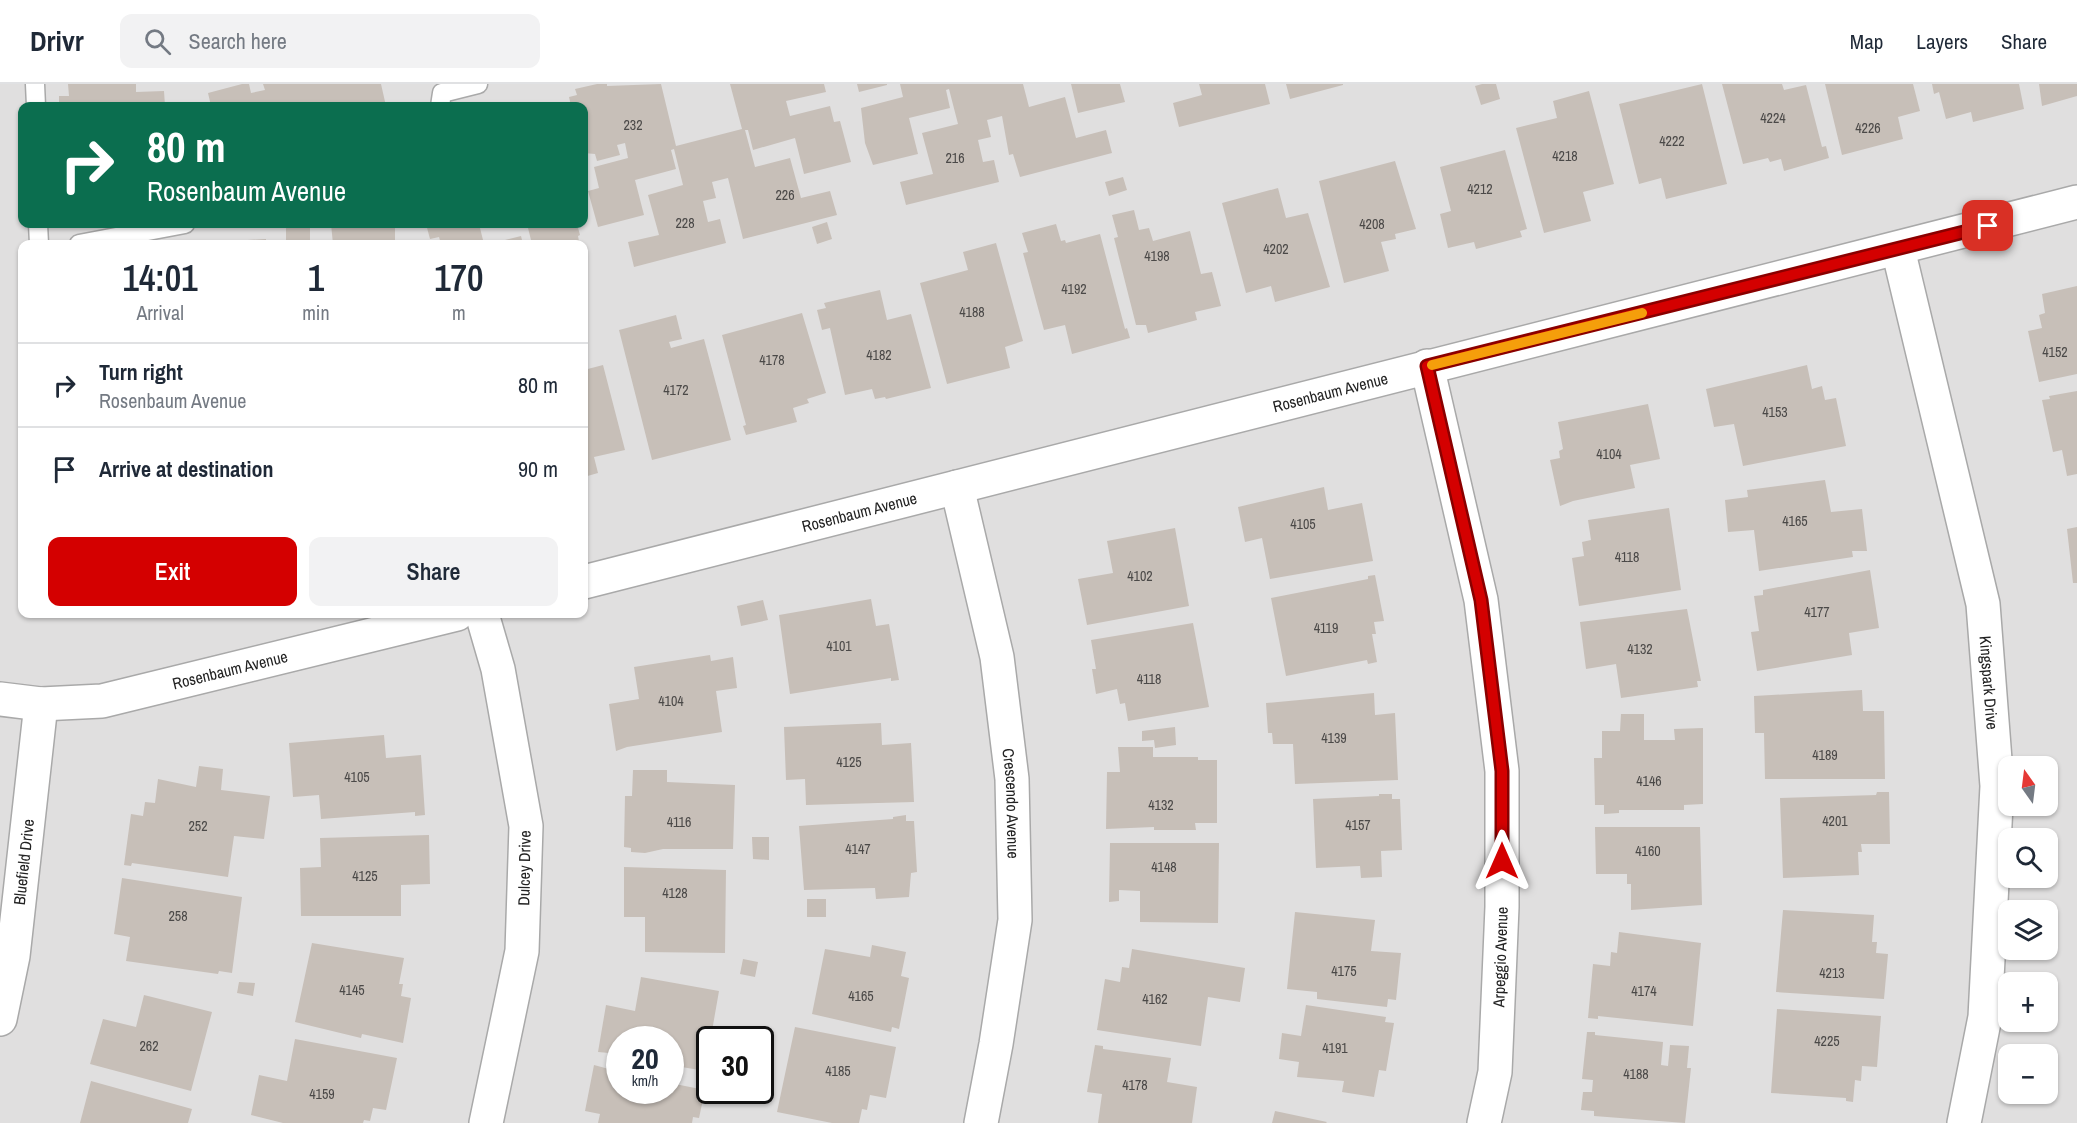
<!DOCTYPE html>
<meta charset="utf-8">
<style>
:root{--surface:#fff;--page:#f2f2f3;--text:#1f2937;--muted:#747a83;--line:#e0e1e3;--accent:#d40000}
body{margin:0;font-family:"Archivo Narrow",sans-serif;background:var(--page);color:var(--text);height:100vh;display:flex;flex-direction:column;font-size:22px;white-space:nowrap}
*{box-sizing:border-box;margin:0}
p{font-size:20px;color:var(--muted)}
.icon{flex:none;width:33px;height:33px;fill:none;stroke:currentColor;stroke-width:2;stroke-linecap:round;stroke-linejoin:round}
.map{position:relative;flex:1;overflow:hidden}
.details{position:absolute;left:18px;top:156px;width:570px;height:378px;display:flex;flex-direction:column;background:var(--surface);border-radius:12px;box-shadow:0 2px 4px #0004}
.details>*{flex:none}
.guide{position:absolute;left:18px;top:18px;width:570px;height:126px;border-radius:12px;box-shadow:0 2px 4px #0004;background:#0b6e4f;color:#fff;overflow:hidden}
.needle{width:39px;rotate:346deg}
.fabs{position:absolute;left:1998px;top:672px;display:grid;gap:12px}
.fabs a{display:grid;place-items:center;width:60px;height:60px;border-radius:12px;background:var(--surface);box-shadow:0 2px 4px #0004;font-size:30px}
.speed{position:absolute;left:606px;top:942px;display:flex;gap:12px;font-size:30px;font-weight:700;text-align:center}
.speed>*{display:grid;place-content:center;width:78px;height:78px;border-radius:50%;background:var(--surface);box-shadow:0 2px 4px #0004;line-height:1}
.speed small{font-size:15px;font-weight:400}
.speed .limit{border:3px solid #111;border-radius:9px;background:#fff;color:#111}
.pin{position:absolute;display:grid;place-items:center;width:51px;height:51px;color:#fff;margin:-26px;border-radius:12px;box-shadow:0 3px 9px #0006}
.me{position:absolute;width:66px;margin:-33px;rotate:0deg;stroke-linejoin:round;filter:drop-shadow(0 0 4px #0008)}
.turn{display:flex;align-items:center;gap:21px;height:126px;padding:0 30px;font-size:27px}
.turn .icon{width:78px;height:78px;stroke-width:2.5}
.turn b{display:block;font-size:42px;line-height:51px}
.eta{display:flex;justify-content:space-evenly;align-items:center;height:102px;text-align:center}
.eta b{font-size:36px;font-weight:600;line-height:42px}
.cta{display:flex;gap:12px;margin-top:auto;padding:12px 30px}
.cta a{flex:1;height:69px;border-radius:12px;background:var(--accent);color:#fff;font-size:24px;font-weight:600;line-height:69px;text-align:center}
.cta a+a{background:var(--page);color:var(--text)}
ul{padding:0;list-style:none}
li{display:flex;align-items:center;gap:18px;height:84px;padding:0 30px;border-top:2px solid var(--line)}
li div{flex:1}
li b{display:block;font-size:22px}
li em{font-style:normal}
header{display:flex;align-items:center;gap:36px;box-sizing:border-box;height:84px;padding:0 30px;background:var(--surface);border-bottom:2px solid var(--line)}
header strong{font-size:28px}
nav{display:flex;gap:33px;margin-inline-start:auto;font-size:21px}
.search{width:420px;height:54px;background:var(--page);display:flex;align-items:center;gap:15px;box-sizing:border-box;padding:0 21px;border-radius:12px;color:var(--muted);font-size:22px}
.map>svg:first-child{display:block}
.residential{fill:#e0dfdf;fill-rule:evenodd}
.building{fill:#c7bfb8}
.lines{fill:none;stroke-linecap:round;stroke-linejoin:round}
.service-casing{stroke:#a9a9a9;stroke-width:21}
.minor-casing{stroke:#a9a9a9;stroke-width:36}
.service{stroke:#fff;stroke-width:18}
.minor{stroke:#fff;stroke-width:33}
.route-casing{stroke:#8a0000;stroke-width:15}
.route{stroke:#d40000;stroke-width:10}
.slow{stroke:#f59e0b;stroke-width:10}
.labels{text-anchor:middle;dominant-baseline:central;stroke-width:6;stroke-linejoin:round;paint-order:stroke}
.number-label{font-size:14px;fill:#4b4948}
.street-label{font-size:16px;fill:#222;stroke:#fff}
</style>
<header>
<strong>Drivr</strong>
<div class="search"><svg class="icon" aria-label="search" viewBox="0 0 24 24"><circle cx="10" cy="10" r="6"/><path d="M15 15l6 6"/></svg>Search here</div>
<nav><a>Map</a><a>Layers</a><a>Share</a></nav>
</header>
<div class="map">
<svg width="2077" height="1039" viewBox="0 0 2077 1039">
<rect width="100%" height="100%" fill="#f2efe9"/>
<path class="residential" d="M0,0H2077V1039H0ZM22,22H584V140H22ZM22,160H584V530H22ZM2008,682H2048V722H2008ZM2008,754H2048V794H2008ZM2008,826H2048V866H2008ZM2008,898H2048V938H2008ZM620,956H670V1006H620ZM710,956H760V1006H710ZM2008,970H2048V1010H2008Z"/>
<g class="building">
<path d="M68,0H136V8L164,7L165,22H59V12H69Z"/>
<path d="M242,0H249L251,9L265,6L263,0H381L386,22H211L208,9Z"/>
<path d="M597,0H607V2L661,0L676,62L742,45L730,0H824L826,8L786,17L790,32L830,22L834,38L840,37L851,78L804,90L795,54L753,66L748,46H745L755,83L790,74L801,114L830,107L837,131L743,155L728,94L712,98L716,114L703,117L708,138L720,135L726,159L634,183L628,158L659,151L648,111L683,101L674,65L671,66L676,85L635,96L644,131L598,143L588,107L599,104L594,83L628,74L625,59L617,61L620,71L597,77L595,70L584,69V22H571L569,13L577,11L575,5Z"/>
<path d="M857,0H887V1L859,8Z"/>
<path d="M900,0H1023L1029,23L1065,13L1076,54L1106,46L1112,69L1020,93L1013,70L1009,71L1002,32L987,36L991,53L978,56L983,78L994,76L999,98L906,121L900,98L933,90L922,49L958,40L949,5L946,6L950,24L909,34L918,70L873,81L865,59L861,24L903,13Z"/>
<path d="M1071,0H1120L1125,18L1078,29Z"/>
<path d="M1199,0H1265L1270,20L1179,43L1173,19L1202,11Z"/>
<path d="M1286,0H1343V1L1290,15Z"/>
<path d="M1482,0H1496L1500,15L1481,21L1475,2Z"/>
<path d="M1702,0L1727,100L1666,115L1661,94L1639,100L1619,20Z"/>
<path d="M1722,0H1782L1784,6L1806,1L1822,63L1826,62L1829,74L1784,87L1781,75L1770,78L1768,74L1743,80Z"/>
<path d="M1825,0H1913L1920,27L1898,33L1903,55L1842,71Z"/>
<path d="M1932,0H2019L2024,25L1973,38L1971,28L1946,35L1939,8L1934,10Z"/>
<path d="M2039,0H2077V12L2042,22Z"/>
<path d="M1589,7L1614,100L1583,108L1591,137L1544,149L1516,44L1557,34L1553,17Z"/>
<path d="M1505,66L1527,145L1520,147L1522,153L1476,165L1474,158L1448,164L1440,130L1451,127L1440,83Z"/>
<path d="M1395,77L1416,145L1395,150L1396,155L1381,158L1389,187L1344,199L1319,97Z"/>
<path d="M1123,93L1127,106L1109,112L1105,98Z"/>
<path d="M1278,104L1286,134L1308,129L1330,203L1275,218L1271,202L1246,209L1222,119Z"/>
<path d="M1134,126L1139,146L1149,144L1153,157L1190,147L1201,190L1212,188L1221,222L1195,228L1197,236L1148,249L1146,241H1136L1114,154L1118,153L1112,131Z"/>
<path d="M827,138L832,155L817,160L812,143Z"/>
<path d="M310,140V160H286V141Z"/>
<path d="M331,140H395V160H333Z"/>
<path d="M426,140H479L484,160H441L439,153L430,155Z"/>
<path d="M527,140H577L580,151L578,152L579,157L564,160H532Z"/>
<path d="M1056,140L1061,157L1065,156L1066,159L1100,150L1125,245L1127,244L1130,254L1072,270L1065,241L1044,246L1023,169L1028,168L1022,149Z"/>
<path d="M521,152L523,160H489Z"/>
<path d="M266,155V160H231V157Z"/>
<path d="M996,159L1023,257L1005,263L1010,284L947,300L920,199L968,186L963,168Z"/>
<path d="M2077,202V290L2039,298L2028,247L2042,244L2039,231L2045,229L2042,210Z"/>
<path d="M880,206L887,236L911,230L931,304L886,315L885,313L875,315L872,305L845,311L830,244L822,246L817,226L826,224L824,219Z"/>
<path d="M802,229L826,309L807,315L809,319L793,324L797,338L746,351L743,342L746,341L722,251Z"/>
<path d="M676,231L682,255L669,258L671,264L704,255L731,356L652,376L619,246Z"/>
<path d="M603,281L625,366L594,373L598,389L584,393V286Z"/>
<path d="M1807,281L1812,305L1822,302L1825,316L1836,314L1846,362L1743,382L1734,340L1714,343L1706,305Z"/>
<path d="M2077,307V390L2067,392L2062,366L2053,368L2042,316L2050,315L2049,312Z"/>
<path d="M1648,320L1660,375L1630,381L1635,404L1573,417L1560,422L1550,376L1560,374L1559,367L1563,365L1558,338Z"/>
<path d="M1825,396L1831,428L1862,425L1867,467H1852L1853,473L1759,487L1754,446L1728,448L1725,416L1748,413L1747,406Z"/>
<path d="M1324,403L1328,426L1362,419L1373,477L1270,495L1262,454L1245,458L1238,423Z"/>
<path d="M1669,424L1681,506L1579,522L1572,474L1584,472L1582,458L1591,456L1588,436Z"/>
<path d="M2077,443V499H2073L2067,445Z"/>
<path d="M1175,444L1189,522L1087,541L1078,495L1113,489L1107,457Z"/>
<path d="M1870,486L1879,544L1849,549L1852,571L1757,587L1751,548L1759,547L1754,512L1763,511V506Z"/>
<path d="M1375,491L1384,537L1374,538L1376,550H1372L1377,578L1368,580L1367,576L1286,592L1271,514L1368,495V492Z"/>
<path d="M871,515L876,542L889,540L899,596L891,597V594L790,610L779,531Z"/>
<path d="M763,516L768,536L741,542L737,522Z"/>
<path d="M1687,525L1701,597H1697L1698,603L1621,614L1616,580L1586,585L1580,538Z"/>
<path d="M1193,539L1209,623L1128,637L1125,619L1120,620L1117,605L1096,610L1092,585H1096L1091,556Z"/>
<path d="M710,571L711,577L733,573L737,604L716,607L722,648L627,663L616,667L609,620L639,615L634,583Z"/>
<path d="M1862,606L1863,627H1884L1885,695H1765L1764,649H1755L1754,612Z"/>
<path d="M1374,609L1375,631L1395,629L1398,696L1295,700L1293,660H1273L1272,649H1268L1266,619Z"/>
<path d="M1621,630H1644V656H1675L1674,645L1703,644V720L1684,721V726H1619V729L1604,730V721H1595L1594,674H1602V647H1620Z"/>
<path d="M881,639L882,661L911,659L914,718L806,721L805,695L786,696L784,643Z"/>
<path d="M1175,643L1176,661L1155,664L1154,656L1142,657V647Z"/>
<path d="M384,651L386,674L421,671L425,731L415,732V728L321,735L319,711L293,713L289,659Z"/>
<path d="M1118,663H1153V673H1198V676H1217V739H1195L1196,746H1154V743L1106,745L1107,688H1120Z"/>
<path d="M199,682L223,685L221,706L270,712L264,755L234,752L228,793L132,779L131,782L124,781L131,730L143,732L145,718L155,719L158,695L196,703Z"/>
<path d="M633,686H667V698L735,701L733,765H663L645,769L631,768V764L624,763L625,712H632Z"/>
<path d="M1877,708H1889L1890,760H1861L1862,768H1858L1859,791L1783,794L1780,714L1876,711Z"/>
<path d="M1379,710H1392V715H1400L1402,766L1381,767L1382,793L1361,794L1360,782L1316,784L1313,715L1379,712Z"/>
<path d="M906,731V737H914L917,788L911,789L909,813L876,815L875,804L804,806L799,742L893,735V733Z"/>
<path d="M1595,743H1700L1702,821L1631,826V800H1627V790H1596Z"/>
<path d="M429,751L430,800L401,801V832H301L300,784L321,783L320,754Z"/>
<path d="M752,753H769V776L753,775Z"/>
<path d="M1110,759H1219L1218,839L1140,838V807L1119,806V817L1109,818Z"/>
<path d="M624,783L726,786L725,869L645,868V833H624Z"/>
<path d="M122,794L242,813L232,889L219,887L218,890L126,877L130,853L114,850Z"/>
<rect x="807" y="815" width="19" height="18"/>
<path d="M1783,826L1874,831L1872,858H1877L1876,869L1888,870L1884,915L1776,908Z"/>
<path d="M1295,828L1375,836L1371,867L1401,869L1396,916L1388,915L1387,923L1317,915V908L1287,905Z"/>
<path d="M1619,848L1701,859L1693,942L1598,932V935L1588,934L1593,880L1610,882L1611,868L1617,869Z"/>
<path d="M312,859L404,874L399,900H403L401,912L411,914L403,959L362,950L361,954L295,938Z"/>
<path d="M872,861L906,868L901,892L909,894L899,945L892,943L891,948L812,930L825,865L870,873Z"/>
<path d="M1132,865L1245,884L1240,918L1208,913L1201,962L1097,946L1105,895L1120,898L1122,883L1129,884Z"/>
<path d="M743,875L758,878L755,893L740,890Z"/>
<path d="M641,893L719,907L705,987L670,981V956H620V970L598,968L606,921L635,927Z"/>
<path d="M239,898L255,899L253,912L237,909Z"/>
<path d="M144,911L212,928L191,1007L90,980L103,935L136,943Z"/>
<path d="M1306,921L1386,933L1385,938L1394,939L1386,987L1379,986L1374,1013L1342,1008L1344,997L1297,993L1299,978L1279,975L1282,949L1301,952Z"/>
<path d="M1777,925L1881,932L1877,983L1862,982L1861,997L1855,996L1853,1018L1846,1017V1014L1771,1009Z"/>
<path d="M795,943L896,963L886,1014L870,1011L867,1026L862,1025L859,1039H832L777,1028Z"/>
<path d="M1587,948H1595V951L1663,958L1661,981L1668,982L1670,961L1689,962L1687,984H1691L1685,1039L1594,1032V1027L1581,1026L1583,1008H1592L1593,996L1582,995Z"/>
<path d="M295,955L397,974L386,1026L373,1024L370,1037L364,1036L363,1039H283L251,1031L259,991L287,997Z"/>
<path d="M1095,961L1103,962V965L1171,974L1167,998L1197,1003L1192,1039H1098L1102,1010L1087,1008Z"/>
<path d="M594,981L620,988V1006H670V999L705,1006L699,1034L693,1033L692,1039H598L600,1030L585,1027Z"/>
<path d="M91,997L192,1025L188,1039H80Z"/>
<path d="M1275,1027L1327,1038L1326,1039H1272Z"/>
</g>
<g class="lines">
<defs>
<g id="service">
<path d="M35,0L36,22"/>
<path d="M440,22L442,9L478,0"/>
<path d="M38,140L39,160"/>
<path d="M79,160L185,140"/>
</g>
<g id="minor">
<path id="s1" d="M1898,165L1983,520L1997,702L1985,933L1964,1039"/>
<path d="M1427,282L1481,516L1502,687V823L1495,988L1484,1039"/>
<path id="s2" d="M957,403L997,573L1012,695L1015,836L996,960L981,1039"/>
<path id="s3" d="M584,498L2077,118"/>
<path d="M482,530L498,585L526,742L522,867L486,1039"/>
<path id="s4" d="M0,615L41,620L102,617L457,530"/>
<path id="s5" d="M0,935L13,872L41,620"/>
</g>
</defs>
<use href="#service" class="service-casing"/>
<use href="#minor" class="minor-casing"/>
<use href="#service" class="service"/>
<use href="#minor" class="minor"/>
</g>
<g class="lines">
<defs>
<path id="route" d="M1502,777V687L1481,516L1427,282L1988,142"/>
</defs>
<use href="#route" class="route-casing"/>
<use href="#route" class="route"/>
<path class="slow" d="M1432,281L1642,229"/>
</g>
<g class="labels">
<g class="number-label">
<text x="1773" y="34">4224</text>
<text x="633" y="41">232</text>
<text x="1868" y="44">4226</text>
<text x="1672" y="57">4222</text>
<text x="1565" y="72">4218</text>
<text x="955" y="74">216</text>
<text x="1480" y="105">4212</text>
<text x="785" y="111">226</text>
<text x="685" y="139">228</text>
<text x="1372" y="140">4208</text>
<text x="1276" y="165">4202</text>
<text x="1157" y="172">4198</text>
<text x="1074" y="205">4192</text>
<text x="972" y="228">4188</text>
<text x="2055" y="268">4152</text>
<text x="879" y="271">4182</text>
<text x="772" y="276">4178</text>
<text x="676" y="306">4172</text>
<text x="1775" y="328">4153</text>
<text x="1609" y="370">4104</text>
<text x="1795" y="437">4165</text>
<text x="1303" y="440">4105</text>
<text x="1627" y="473">4118</text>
<text x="1140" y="492">4102</text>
<text x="1817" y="528">4177</text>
<text x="1326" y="544">4119</text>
<text x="839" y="562">4101</text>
<text x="1640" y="565">4132</text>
<text x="1149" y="595">4118</text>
<text x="671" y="617">4104</text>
<text x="1334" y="654">4139</text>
<text x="1825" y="671">4189</text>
<text x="849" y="678">4125</text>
<text x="357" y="693">4105</text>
<text x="1649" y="697">4146</text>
<text x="1161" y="721">4132</text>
<text x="1835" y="737">4201</text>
<text x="679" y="738">4116</text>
<text x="1358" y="741">4157</text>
<text x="198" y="742">252</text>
<text x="858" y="765">4147</text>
<text x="1648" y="767">4160</text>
<text x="1164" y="783">4148</text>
<text x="365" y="792">4125</text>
<text x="675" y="809">4128</text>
<text x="178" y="832">258</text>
<text x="1344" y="887">4175</text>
<text x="1832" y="889">4213</text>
<text x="352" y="906">4145</text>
<text x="1644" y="907">4174</text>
<text x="861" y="912">4165</text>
<text x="1155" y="915">4162</text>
<text x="1827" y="957">4225</text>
<text x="149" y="962">262</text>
<text x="1335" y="964">4191</text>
<text x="838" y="987">4185</text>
<text x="1636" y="990">4188</text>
<text x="1135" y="1001">4178</text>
<text x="322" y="1010">4159</text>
</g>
<g class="street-label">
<text stroke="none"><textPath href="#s3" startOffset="770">Rosenbaum Avenue</textPath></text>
<text stroke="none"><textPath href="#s3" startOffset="284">Rosenbaum Avenue</textPath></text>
<text stroke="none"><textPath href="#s4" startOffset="234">Rosenbaum Avenue</textPath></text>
<text stroke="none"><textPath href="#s1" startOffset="444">Kingspark Drive</textPath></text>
<text stroke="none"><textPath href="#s2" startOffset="322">Crescendo Avenue</textPath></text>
<text stroke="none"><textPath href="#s5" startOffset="159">Bluefield Drive</textPath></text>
<text transform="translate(524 784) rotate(-89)">Dulcey Drive</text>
<text transform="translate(1500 873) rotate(-88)">Arpeggio Avenue</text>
</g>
</g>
</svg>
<div class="fabs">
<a><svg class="needle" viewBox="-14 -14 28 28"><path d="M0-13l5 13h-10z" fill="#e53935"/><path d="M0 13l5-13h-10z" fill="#747a83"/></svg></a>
<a><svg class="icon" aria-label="search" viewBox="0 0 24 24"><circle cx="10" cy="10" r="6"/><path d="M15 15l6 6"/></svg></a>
<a><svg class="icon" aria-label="layers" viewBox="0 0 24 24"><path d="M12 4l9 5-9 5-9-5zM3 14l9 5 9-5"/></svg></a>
<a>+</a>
<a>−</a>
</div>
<div class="speed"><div>20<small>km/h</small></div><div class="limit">30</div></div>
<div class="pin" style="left:1988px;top:142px;background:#d93025"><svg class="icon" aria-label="arrive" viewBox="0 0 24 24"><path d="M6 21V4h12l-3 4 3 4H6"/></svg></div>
<svg class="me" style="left:1502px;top:777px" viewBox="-20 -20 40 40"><path d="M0-17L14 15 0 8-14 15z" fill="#d40000" stroke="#fff" stroke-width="4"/></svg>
<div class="guide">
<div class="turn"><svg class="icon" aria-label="right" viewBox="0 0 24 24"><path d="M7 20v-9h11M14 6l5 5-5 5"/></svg><div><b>80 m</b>Rosenbaum Avenue</div></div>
</div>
<section class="details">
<div class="eta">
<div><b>14:01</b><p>Arrival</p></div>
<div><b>1</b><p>min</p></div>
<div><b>170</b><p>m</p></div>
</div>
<ul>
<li><svg class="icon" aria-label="right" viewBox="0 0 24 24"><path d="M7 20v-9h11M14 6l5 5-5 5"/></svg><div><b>Turn right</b><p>Rosenbaum Avenue</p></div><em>80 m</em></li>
<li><svg class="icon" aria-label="arrive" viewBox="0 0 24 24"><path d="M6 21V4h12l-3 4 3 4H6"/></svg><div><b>Arrive at destination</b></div><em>90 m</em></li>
</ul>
<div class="cta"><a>Exit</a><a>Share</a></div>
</section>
</div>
